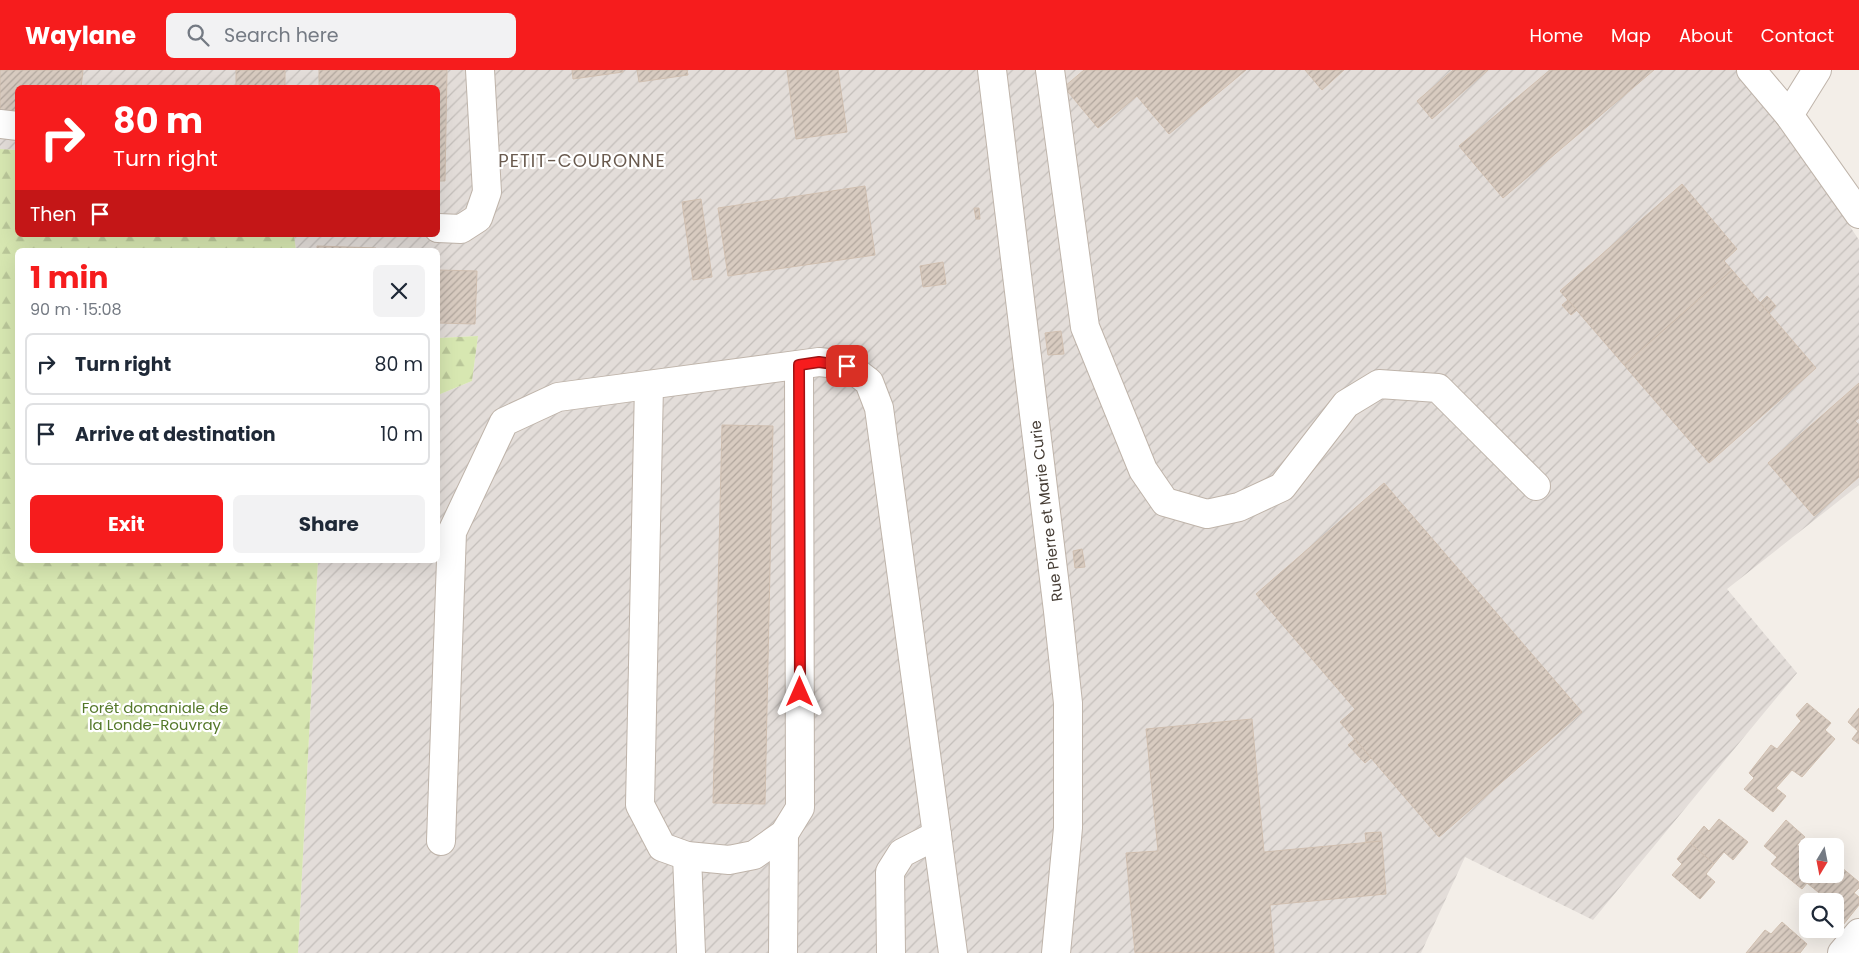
<!DOCTYPE html>
<meta charset="utf-8">
<style>
:root{--surface:#fff;--page:#f2f2f3;--text:#1f2937;--muted:#747a83;--line:#e0e1e3;--accent:#f61c1d}
body{margin:0;font-family:Poppins,sans-serif;background:var(--page);color:var(--text);height:100vh;display:flex;flex-direction:column;font-size:19px;white-space:nowrap}
*{box-sizing:border-box;margin:0}
p{font-size:16px;color:var(--muted)}
.icon{flex:none;width:28px;height:28px;fill:none;stroke:currentColor;stroke-width:2;stroke-linecap:round;stroke-linejoin:round}
.map{position:relative;flex:1;overflow:hidden}
.drawer{position:absolute;left:15px;top:178px;width:425px;height:315px;display:flex;flex-direction:column;background:var(--surface);border-radius:8px;box-shadow:0 5px 20px #0002}
.drawer>*{flex:none}
.top-card{position:absolute;left:15px;top:15px;width:425px;height:152px;border-radius:8px;box-shadow:0 5px 20px #0002;background:#f61c1d;color:#fff;overflow:hidden}
.needle{width:32px;rotate:190deg}
.fabs{position:absolute;left:1799px;top:768px;display:grid;gap:10px}
.fabs a{display:grid;place-items:center;width:45px;height:45px;border-radius:8px;background:var(--surface);box-shadow:0 5px 20px #0002;font-size:25px}
.pin{position:absolute;display:grid;place-items:center;width:42px;height:42px;color:#fff;margin:-21px;border-radius:10px;box-shadow:0 2px 8px #0006}
.me{position:absolute;width:55px;margin:-28px;rotate:0deg;stroke-linejoin:round;filter:drop-shadow(0 0 4px #0008)}
.turn{display:flex;align-items:center;gap:18px;height:105px;padding:0 15px;font-size:22px}
.turn .icon{width:65px;height:65px;stroke-width:2.5}
.turn b{display:block;font-size:35px;line-height:42px}
.then{display:flex;align-items:center;height:48px;padding:0 15px;background:#0003;gap:10px;font-size:19px}
.round{display:grid;place-items:center;flex:none;width:52px;height:52px;border-radius:8px;background:var(--page)}
.head{display:flex;align-items:center;justify-content:space-between;height:85px;padding:0 15px}
h1{font-size:30px;font-weight:700;line-height:38px;color:var(--accent)}
.primary-button{display:flex;gap:10px;margin-top:auto;padding:10px 15px}
.primary-button a{flex:1;height:58px;border-radius:8px;background:var(--accent);color:#fff;font-size:20px;font-weight:700;line-height:58px;text-align:center}
.primary-button a+a{background:var(--page);color:var(--text)}
ul{padding:0;list-style:none}
li{display:flex;align-items:center;gap:15px;height:62px;margin:0 10px 8px;padding:0 5px;border:2px solid var(--line);border-radius:8px}
li div{flex:1}
li b{display:block;font-size:19px}
li em{font-style:normal}
header{display:flex;align-items:center;gap:30px;box-sizing:border-box;height:70px;padding:0 25px;background:var(--accent);color:#fff}
header strong{font-size:24px}
nav{display:flex;gap:28px;margin-inline-start:auto;font-size:18px}
.search{width:350px;height:45px;background:var(--page);display:flex;align-items:center;gap:12px;box-sizing:border-box;padding:0 18px;border-radius:8px;color:var(--muted);font-size:19px}
.map>svg:first-child{display:block}
.industrial{fill:url(#industrial-furrows)}
.forest{fill:url(#forest-firs)}
.building{fill:url(#building-hatch);stroke:#d0bfb0}
.lines{fill:none;stroke-linecap:round;stroke-linejoin:round}
.minor-casing{stroke:#bfb4aa;stroke-width:30}
.minor{stroke:#fff;stroke-width:28}
.route-casing{stroke:#a01213;stroke-width:12}
.route{stroke:#f61c1d;stroke-width:9}
.labels{text-anchor:middle;dominant-baseline:central;stroke-width:4.5;stroke-linejoin:round;paint-order:stroke}
.street-label{font-size:15px;fill:#473e36;stroke:#fff}
.park-label{font-size:15px;fill:#54782a;stroke:#fff}
.quarter-label{font-size:18px;letter-spacing:1px;fill:#695a4e;stroke:#fff}
</style>
<header>
<strong>Waylane</strong>
<div class="search"><svg class="icon" aria-label="search" viewBox="0 0 24 24"><circle cx="10" cy="10" r="6"/><path d="M15 15l6 6"/></svg>Search here</div>
<nav><a>Home</a><a>Map</a><a>About</a><a>Contact</a></nav>
</header>
<div class="map">
<svg width="1859" height="883" viewBox="0 0 1859 883">
<defs>
<pattern id="industrial-furrows" width="10" height="10" patternUnits="userSpaceOnUse" patternTransform="scale(1.25)"><rect width="10" height="10" fill="#e3ddd9"/><path d="M-1 1l2-2M0 10L10 0M9 11l2-2" fill="none" stroke="#c4bfbb"/></pattern>
<pattern id="forest-firs" width="22" height="20" patternUnits="userSpaceOnUse" patternTransform="scale(1.25)"><rect width="22" height="20" fill="#d7e7b1"/><path d="M5 1l3.5 6h-7zM16 11l3.5 6h-7z" fill="#bac799"/></pattern>
<pattern id="building-hatch" width="6" height="6" patternUnits="userSpaceOnUse" patternTransform="scale(1.25)"><rect width="6" height="6" fill="#d8cbc0"/><path d="M-1 1l2-2M0 6l6-6M5 7l2-2" fill="none" stroke="#b1a69d"/></pattern>
</defs>
<rect width="100%" height="100%" fill="#f3eee8"/>
<path class="industrial" d="M0,0H1738L1777,47L1859,170V415L1727,519L1797,603L1593,850L1465,787L1421,883H298L318,490H438V325L472,311L478,266L438,268V180H296L294,165H438V18H18L17,80L0,79Z"/>
<g class="forest">
<path d="M0,79L17,80L18,165H294L296,180H18V490H318L298,883H0Z"/>
<path d="M478,266L472,311L438,325V268Z"/>
</g>
<g class="building">
<path d="M0,0H83L81,18H18V45L0,43Z"/>
<path d="M236,0H285V17L236,18Z"/>
<path d="M319,0H447L445,111H438V18H319Z"/>
<path d="M572,0H623V2L573,9Z"/>
<path d="M637,0H687L688,5L639,12Z"/>
<path d="M787,0H838L847,62L796,69Z"/>
<path d="M1084,0H1246L1169,64L1137,26L1098,58L1064,17Z"/>
<path d="M1305,0H1344L1322,20Z"/>
<path d="M1453,0H1488L1432,49L1417,31Z"/>
<path d="M1550,0H1654L1503,128L1459,76Z"/>
<path d="M1682,114L1737,179L1724,191L1732,200L1624,295L1560,221Z"/>
<path d="M865,116L875,185L728,206L718,138Z"/>
<path d="M701,129L712,207L693,210L682,132Z"/>
<path d="M974,138H979L980,149H976Z"/>
<path d="M317,176L376,178V180H317Z"/>
<path d="M943,192L946,214L923,217L920,196Z"/>
<path d="M438,200L477,201L475,254L438,253Z"/>
<path d="M1732,200L1816,298L1709,393L1624,295Z"/>
<path d="M1767,226L1776,236L1769,243L1760,233Z"/>
<path d="M1568,230L1577,240L1571,245L1562,235Z"/>
<path d="M1061,261L1064,284L1048,285L1045,263Z"/>
<path d="M1859,313V348L1855,351L1859,355V407L1814,446L1768,393Z"/>
<path d="M722,355L773,356L765,734L713,733Z"/>
<path d="M1384,413L1582,642L1439,767L1340,652L1355,639L1256,524Z"/>
<path d="M1082,479L1085,497L1075,498L1073,481Z"/>
<path d="M1807,633L1831,653L1825,660L1835,669L1802,707L1792,700L1776,718L1786,726L1773,742L1744,719L1754,708L1749,703L1771,675L1777,679L1801,651L1796,645Z"/>
<path d="M1859,638V674L1852,669L1858,661L1848,652Z"/>
<path d="M1252,649L1264,782L1382,771L1386,824L1270,835L1274,883H1135L1126,783L1158,781L1146,659Z"/>
<path d="M1355,669L1371,688L1365,693L1348,675Z"/>
<path d="M1719,749L1748,772L1733,790L1724,782L1714,794L1690,773L1704,756L1709,761Z"/>
<path d="M1786,750L1805,767L1797,775L1808,783V804H1835V792L1859,812V818L1854,823L1859,827V835L1843,855L1835,848V831H1829L1807,813L1802,819L1771,794L1777,787L1764,776Z"/>
<path d="M1381,762L1382,771L1366,772L1365,763Z"/>
<path d="M1690,773L1714,794L1706,804L1715,812L1700,829L1672,805L1682,794L1677,789Z"/>
<path d="M1782,852L1807,874L1800,883H1746L1765,860L1771,864Z"/>
</g>
<g class="lines">
<defs>
<g id="minor">
<path d="M992,0L1058,541L1068,633V758L1056,883"/>
<path d="M1050,0L1085,257L1143,400L1165,432L1207,444L1239,437L1282,417L1346,334L1379,314L1438,318L1536,416"/>
<path d="M1751,0L1789,45L1859,144"/>
<path d="M1789,45L1817,0"/>
<path d="M0,54L18,56"/>
<path d="M438,158L461,159L478,148L487,122L480,0"/>
<path d="M649,315L640,735L662,777L687,786L729,790L754,785L784,764L800,738L799,295"/>
<path d="M441,771L452,462L504,352L558,327L819,292L847,295L869,312L879,338L953,883"/>
<path d="M687,786L691,883"/>
<path d="M783,883L784,764"/>
<path d="M891,883L890,802L902,783L937,765"/>
<path d="M1842,883L1859,863"/>
</g>
</defs>
<use href="#minor" class="minor-casing"/>
<use href="#minor" class="minor"/>
</g>
<g class="lines">
<defs>
<path id="route" d="M800,622L799,295L819,292L847,296"/>
</defs>
<use href="#route" class="route-casing"/>
<use href="#route" class="route"/>
</g>
<g class="labels">
<g class="street-label">
<text transform="translate(1046 441) rotate(-97)">Rue Pierre et Marie Curie</text>
</g>
<g class="park-label">
<text x="155" y="637">Forêt domaniale de<tspan x="155" dy="17">la Londe-Rouvray</tspan></text>
</g>
<g class="quarter-label">
<text x="582" y="90">PETIT-COURONNE</text>
</g>
</g>
</svg>
<div class="fabs">
<a><svg class="needle" viewBox="-14 -14 28 28"><path d="M0-13l5 13h-10z" fill="#e53935"/><path d="M0 13l5-13h-10z" fill="#747a83"/></svg></a>
<a><svg class="icon" aria-label="search" viewBox="0 0 24 24"><circle cx="10" cy="10" r="6"/><path d="M15 15l6 6"/></svg></a>
</div>
<div class="pin" style="left:847px;top:296px;background:#d93025"><svg class="icon" aria-label="arrive" viewBox="0 0 24 24"><path d="M6 21V4h12l-3 4 3 4H6"/></svg></div>
<svg class="me" style="left:800px;top:622px" viewBox="-20 -20 40 40"><path d="M0-17L14 15 0 8-14 15z" fill="#f61c1d" stroke="#fff" stroke-width="4"/></svg>
<div class="top-card">
<div class="turn"><svg class="icon" aria-label="right" viewBox="0 0 24 24"><path d="M7 20v-9h11M14 6l5 5-5 5"/></svg><div><b>80 m</b>Turn right</div></div>
<div class="then">Then<svg class="icon" aria-label="arrive" viewBox="0 0 24 24"><path d="M6 21V4h12l-3 4 3 4H6"/></svg></div>
</div>
<section class="drawer">
<div class="head"><div><h1>1 min</h1><p>90 m · 15:08</p></div><a class="round"><svg class="icon" aria-label="close" viewBox="0 0 24 24"><path d="M6 6l12 12M18 6L6 18"/></svg></a></div>
<ul>
<li><svg class="icon" aria-label="right" viewBox="0 0 24 24"><path d="M7 20v-9h11M14 6l5 5-5 5"/></svg><div><b>Turn right</b></div><em>80 m</em></li>
<li><svg class="icon" aria-label="arrive" viewBox="0 0 24 24"><path d="M6 21V4h12l-3 4 3 4H6"/></svg><div><b>Arrive at destination</b></div><em>10 m</em></li>
</ul>
<div class="primary-button"><a>Exit</a><a>Share</a></div>
</section>
</div>
